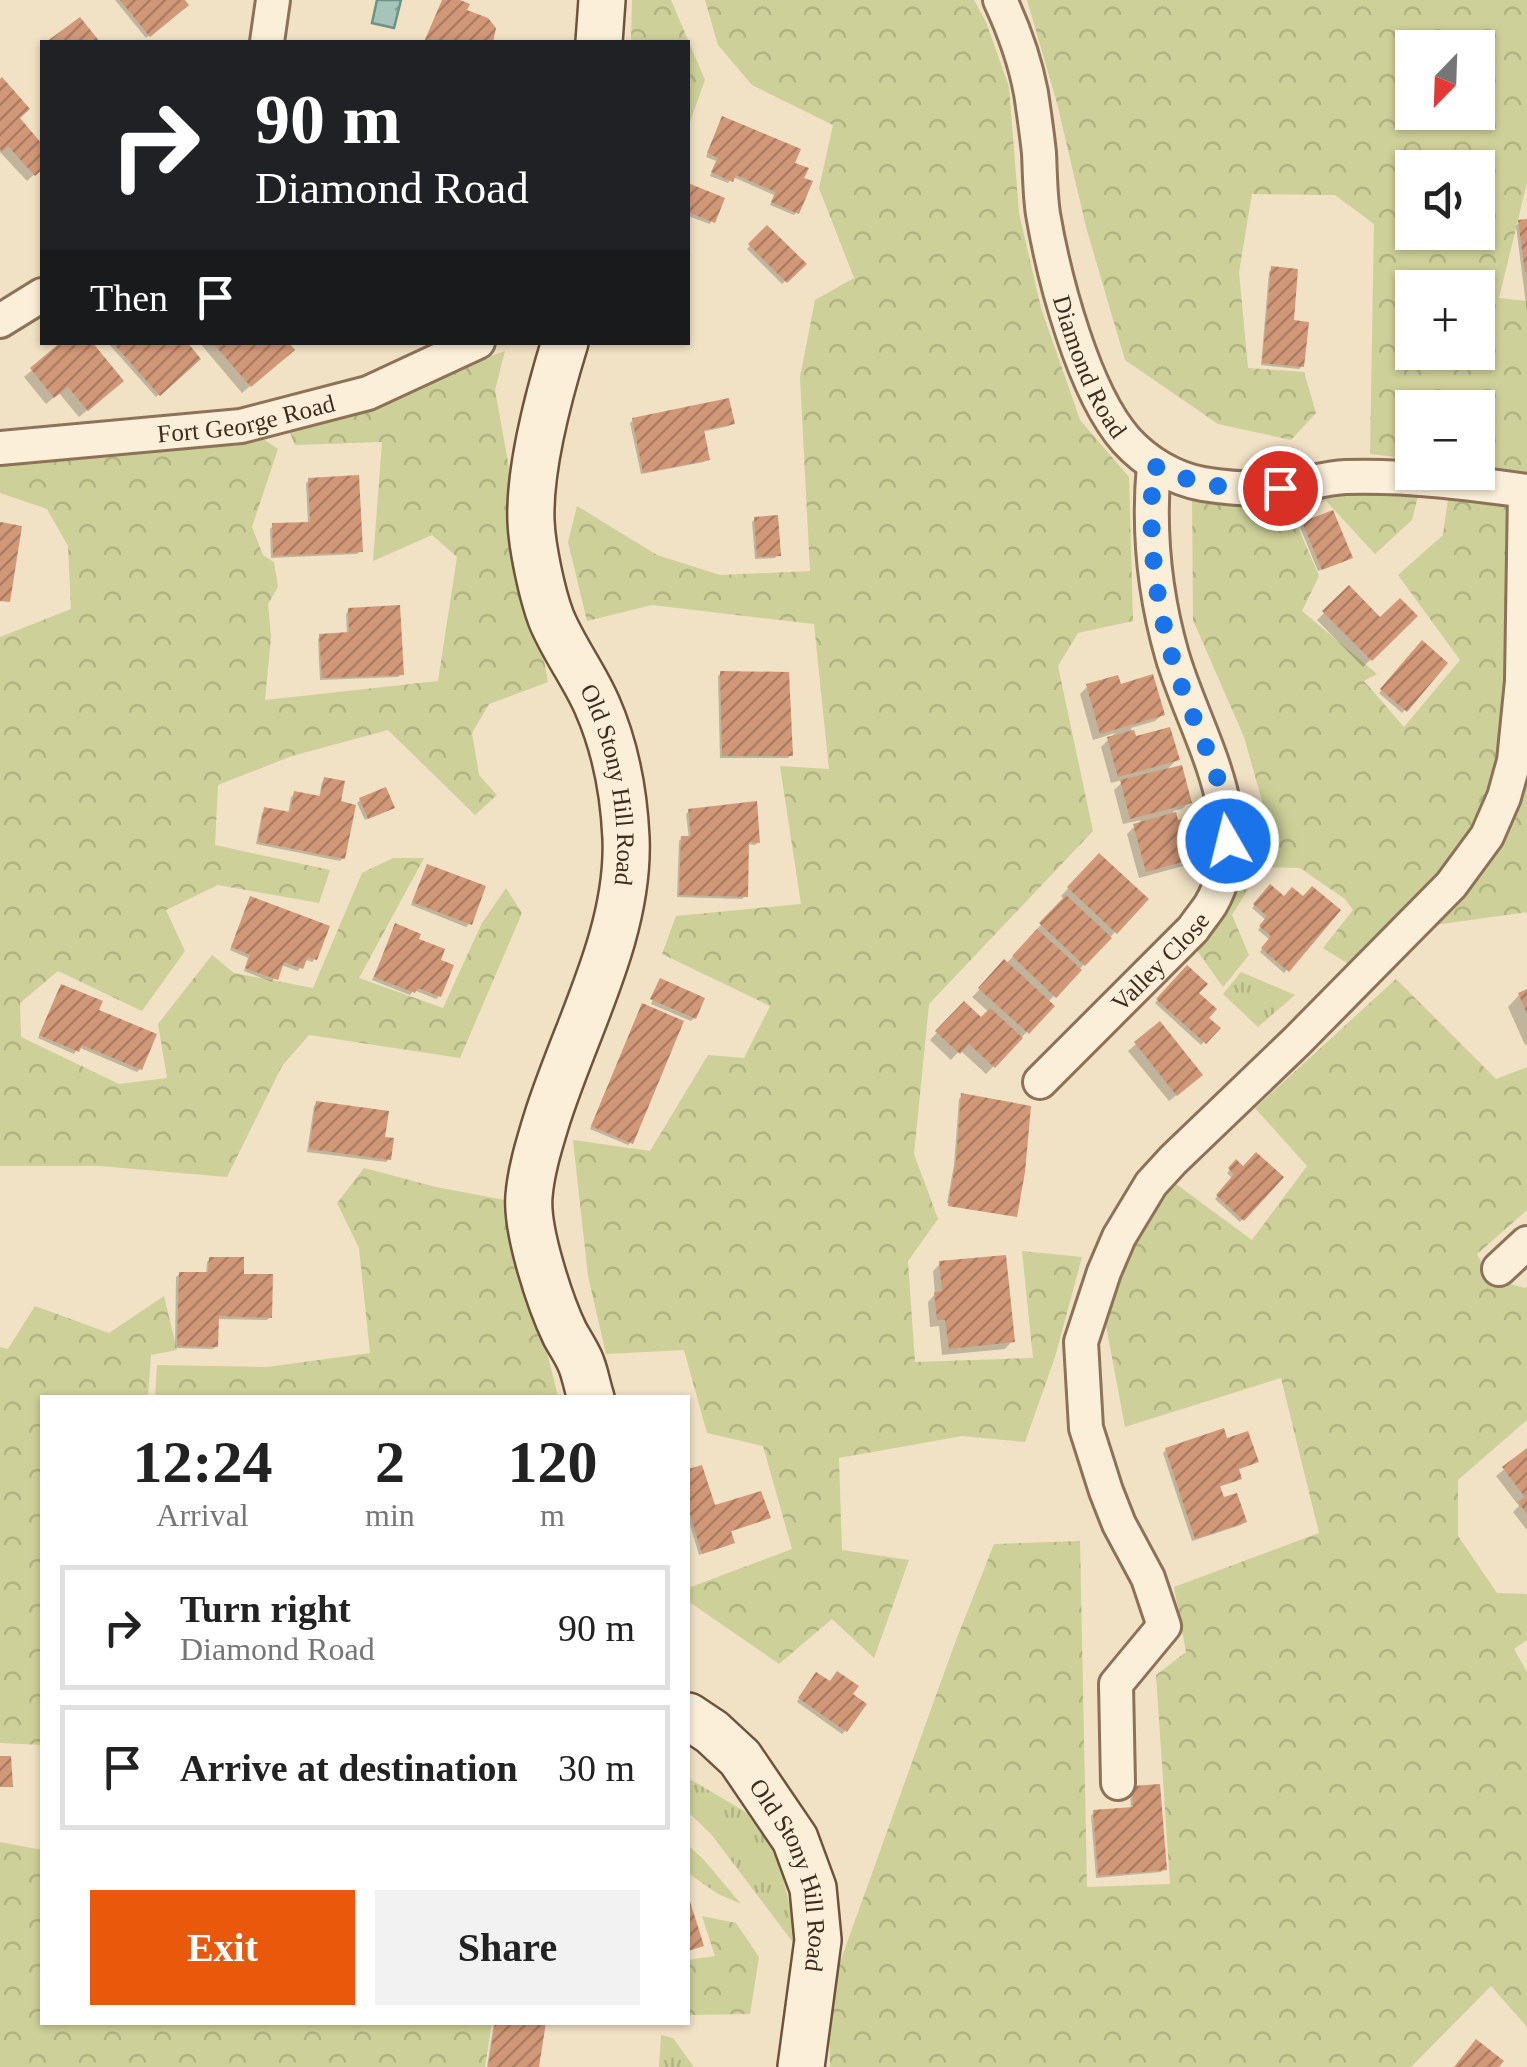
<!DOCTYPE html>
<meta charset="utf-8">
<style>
:root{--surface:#fff;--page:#f2f2f2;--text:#222;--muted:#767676;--line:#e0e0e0;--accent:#ea580c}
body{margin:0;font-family:Georgia,serif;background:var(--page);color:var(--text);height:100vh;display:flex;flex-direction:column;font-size:38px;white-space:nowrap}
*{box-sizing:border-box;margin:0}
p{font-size:32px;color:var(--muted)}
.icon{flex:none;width:55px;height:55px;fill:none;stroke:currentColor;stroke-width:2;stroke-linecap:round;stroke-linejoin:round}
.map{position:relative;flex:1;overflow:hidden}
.panel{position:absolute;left:40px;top:1395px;width:650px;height:630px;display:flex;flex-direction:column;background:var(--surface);border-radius:0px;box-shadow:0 2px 8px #0004}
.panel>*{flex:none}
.top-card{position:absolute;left:40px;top:40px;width:650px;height:305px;border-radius:0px;box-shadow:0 2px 8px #0004;background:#202124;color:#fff;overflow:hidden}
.needle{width:65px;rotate:203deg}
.tools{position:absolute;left:1395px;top:30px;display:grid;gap:20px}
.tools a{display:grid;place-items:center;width:100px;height:100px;border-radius:0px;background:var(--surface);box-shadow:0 2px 8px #0004;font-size:50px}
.pin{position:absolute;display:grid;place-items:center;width:85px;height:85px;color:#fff;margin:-42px;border:5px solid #fff;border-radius:50%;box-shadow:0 2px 10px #0007}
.me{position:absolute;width:110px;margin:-55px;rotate:352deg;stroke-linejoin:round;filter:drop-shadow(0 0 8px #0008)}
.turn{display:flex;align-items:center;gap:35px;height:210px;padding:0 50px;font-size:45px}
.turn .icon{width:130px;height:130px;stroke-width:2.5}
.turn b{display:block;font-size:70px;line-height:85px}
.then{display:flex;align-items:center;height:95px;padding:0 50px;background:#0003;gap:20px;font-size:38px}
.eta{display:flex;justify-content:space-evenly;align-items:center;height:170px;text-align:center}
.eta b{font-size:60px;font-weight:600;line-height:70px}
.cta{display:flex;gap:20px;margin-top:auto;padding:20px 50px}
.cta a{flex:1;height:115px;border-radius:0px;background:var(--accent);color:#fff;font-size:40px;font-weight:600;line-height:115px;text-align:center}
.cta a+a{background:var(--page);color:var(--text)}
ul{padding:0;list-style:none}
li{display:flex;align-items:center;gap:30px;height:125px;margin:0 20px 15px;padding:0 30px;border:5px solid var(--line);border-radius:0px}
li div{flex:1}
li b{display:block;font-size:38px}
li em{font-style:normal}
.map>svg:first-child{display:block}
.grass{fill:url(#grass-tufts)}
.forest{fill:url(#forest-crowns);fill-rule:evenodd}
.water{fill:url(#water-ripples);stroke:#6c9387;stroke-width:2.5}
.shadow{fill:#0003}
.building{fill:url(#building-hatch)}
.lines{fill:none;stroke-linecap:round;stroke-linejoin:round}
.street-casing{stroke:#8d7259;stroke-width:38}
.secondary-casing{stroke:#6f533c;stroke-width:50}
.street{stroke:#fbefd9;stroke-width:32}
.secondary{stroke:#fbefd9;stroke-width:45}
.route{stroke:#1a73e8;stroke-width:18;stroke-dasharray:0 32.4}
.labels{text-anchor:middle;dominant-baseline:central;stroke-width:10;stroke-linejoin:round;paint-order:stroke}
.street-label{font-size:25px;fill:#3d2b1e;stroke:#f8ecd5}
</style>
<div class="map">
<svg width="1527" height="2067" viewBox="0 0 1527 2067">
<defs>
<pattern id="grass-tufts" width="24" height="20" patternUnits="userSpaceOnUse" patternTransform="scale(2.5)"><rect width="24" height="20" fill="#cdd098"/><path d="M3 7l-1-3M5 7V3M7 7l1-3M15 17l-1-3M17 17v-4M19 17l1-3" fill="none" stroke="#b1b383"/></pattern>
<pattern id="forest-crowns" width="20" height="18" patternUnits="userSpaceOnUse" patternTransform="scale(2.5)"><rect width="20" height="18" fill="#cdd098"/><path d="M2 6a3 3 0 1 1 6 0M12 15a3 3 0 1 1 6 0" fill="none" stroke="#b1b383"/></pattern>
<pattern id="water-ripples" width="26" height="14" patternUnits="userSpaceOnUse" patternTransform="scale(2.5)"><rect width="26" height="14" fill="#a7c4ba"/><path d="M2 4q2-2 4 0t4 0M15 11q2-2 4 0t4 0" fill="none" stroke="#899f97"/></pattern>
<pattern id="building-hatch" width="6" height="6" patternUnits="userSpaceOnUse" patternTransform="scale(2.5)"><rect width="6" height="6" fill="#d19878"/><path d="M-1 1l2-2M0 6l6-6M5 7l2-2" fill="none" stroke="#ab7c62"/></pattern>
</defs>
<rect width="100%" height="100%" fill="#f1e1c5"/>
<g class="grass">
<path d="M1241,972L1295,995L1258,1027L1223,994Z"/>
<path d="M688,1778L749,1814L773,1836L801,1953L711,1834L688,1812Z"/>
<path d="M688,1845L704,1860L741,1904L718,1894L688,1873Z"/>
<path d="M661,2035L673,2038L694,2067H659Z"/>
</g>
<g class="forest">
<path d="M632,0H671L705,80L688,127V42H631Z"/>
<path d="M705,0H974L986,22L1009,87L1019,213L1041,308L1080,420L1129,477L1133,621L1078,633L1058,666L1093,831L929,1004L914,1154L938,1219L908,1261L915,1362L1033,1358L1022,1251L1082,1257L1055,1357L1025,1442L962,1436L839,1458L842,1550L909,1560L874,1658L832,1619L779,1664L688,1601V1588L792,1549L763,1446L707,1433L684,1350L606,1354L588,1276L573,1140L650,1151L708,1055L744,1058L770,1006L662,954L676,916L801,904L780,766L829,769L814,624L652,605L587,621L568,542L577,506L657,555L720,575L810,571L800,377L815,300L854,278L819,188L833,125L752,85L718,45Z"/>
<path d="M1027,0H1527V183L1499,298L1527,301V473L1478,466V408H1412V459L1370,454L1374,224L1335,195L1252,194L1239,272L1248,368L1304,372L1316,413L1291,440L1218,424L1125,360L1086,227L1057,103ZM1412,48H1478V112H1412ZM1412,168H1478V232H1412ZM1412,288H1478V352H1412Z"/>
<path d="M505,351L495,390L548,682L489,704L472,733L479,775L497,795L475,815L388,730L292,756L218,785L215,845L330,870L319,903L218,885L166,910L185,951L142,1011L58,971L20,1003L21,1037L119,1084L167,1078L158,1024L212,955L234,973L313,988L362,873L393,858H424L359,978L443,1008L482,923L506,888L522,913L460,1058L309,1035L282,1066L227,1177L100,1166H0V637L71,609L68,546L47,509L0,493V463L256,434L278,449L252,527L263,555L274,562L278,587L268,604L271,637L265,700L438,681L457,557L432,535L373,561L382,442L295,445L288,428Z"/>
<path d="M1354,488L1419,492L1412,520L1375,554L1326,501L1294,518L1319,576L1302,611L1377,674L1364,681L1404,727L1460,660L1398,575L1443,535L1449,492L1509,505L1508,677L1492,798L1462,848L1355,968L1323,948L1353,910L1345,899L1300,868L1262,867L1232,915L1249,955L1223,987L1193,945L1271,833L1244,737L1193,620L1192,494Z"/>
<path d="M1527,754V912L1420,927Z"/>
<path d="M1396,979L1496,1079L1527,1067V1210L1477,1254L1490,1279L1525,1288L1527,1286V1420L1458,1480V1536L1497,1593L1527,1594V1640L1514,1649L1527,1672V2027L1491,1986L1411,2067H830L829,1993L953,1648L994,1544L1080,1541L1087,1887L1170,1884L1156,1675L1186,1652L1174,1587L1319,1533L1281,1378L1125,1427L1102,1304L1139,1219L1176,1184L1252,1240L1307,1166L1255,1108Z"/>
<path d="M364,1168L436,1187L510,1201L558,1397L155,1398L157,1365L267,1367L370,1353L359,1248L337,1203Z"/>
<path d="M164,1296L177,1350L151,1355L148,1397L42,1398V1745L0,1743V1347L8,1349L35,1306L109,1333Z"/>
<path d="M0,1842L42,1850V2022L492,2023L485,2067H0Z"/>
<path d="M702,1916L736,1923L759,1957L750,2014L688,2015V1960L715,1956Z"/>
</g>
<path class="water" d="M377,0H401L394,28L372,23Z"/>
<g class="shadow">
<path d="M115,0H182L185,5L146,38Z"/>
<path d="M0,83L16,119L42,147V167L27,181L0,152Z"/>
<path d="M720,122L792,164L797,212L794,215L770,205L774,195L733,177L728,183L710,176L716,161L706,157Z"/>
<path d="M688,186L721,199L710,224L688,216Z"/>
<path d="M1527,222V312L1516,226L1519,223Z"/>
<path d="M767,228L803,264L782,284L747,249Z"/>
<path d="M1272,269L1291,322L1302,366L1299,369L1261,365L1269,272Z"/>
<path d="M65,342L114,388L79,417L59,393L46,404L24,377Z"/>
<path d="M107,342H184L198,359L156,397Z"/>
<path d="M199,342H285L284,357L242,393Z"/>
<path d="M633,420L732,423L729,426L702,432L707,459L704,462L641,474L630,423Z"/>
<path d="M309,480L360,551L357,554L271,558L270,529L273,526L308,524L306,483Z"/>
<path d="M755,519L778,555L775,558L755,559L752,522Z"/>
<path d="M1303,524L1347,560L1318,571L1300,527Z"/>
<path d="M1349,589L1380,620L1414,616L1363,667L1317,620Z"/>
<path d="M349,610L401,674L398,677L320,680L318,639L321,636L347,635L346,614Z"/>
<path d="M1422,643L1445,663L1402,713L1379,693Z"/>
<path d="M721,673L791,755L788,758H720L718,676Z"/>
<path d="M1087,687H1119L1163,714L1155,721L1131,728L1134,740L1177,759L1165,772L1189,802L1182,809L1173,811L1176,823L1201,855L1194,863L1139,878L1127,834L1141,820L1123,824L1114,790L1126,779L1111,783L1101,747L1115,733L1093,740L1080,694Z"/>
<path d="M325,779L338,803L343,858L340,861L256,844L262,813L265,810L288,814L291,797L294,794L319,798L322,782Z"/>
<path d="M360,800L389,810L365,820L357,803Z"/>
<path d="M690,811L758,842L755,845L747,844L745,896L742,899L677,897L679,841L682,838L689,839L686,814Z"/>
<path d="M1099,856L1115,932L1048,1002L1052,1006L986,1074L960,1050L951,1060L930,1040L964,1004L980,1021L989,1012L972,997L1036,934L1034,932L1065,900L1061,896Z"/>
<path d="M425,870L469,924L466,927L411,905Z"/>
<path d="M1270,888L1284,899H1303L1337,910L1284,973L1260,952L1270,940L1258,930L1266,920L1252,908Z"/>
<path d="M251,898L315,959L312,962L304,959L298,971L281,965L272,982L244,971L248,958L230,950Z"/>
<path d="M396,926L438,961L439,996L436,999L414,990L410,995L372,980Z"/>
<path d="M1187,968L1206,1018L1217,1028L1201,1045L1155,1003Z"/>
<path d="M661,981L694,1018L691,1021L651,1004Z"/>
<path d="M59,989L96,1011L140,1069L137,1072L78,1047L74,1054L38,1038Z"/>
<path d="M1527,992V1044L1525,1045L1508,1007L1519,995Z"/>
<path d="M640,1009L631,1142L628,1145L590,1129Z"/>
<path d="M1136,1044L1193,1082L1169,1101L1128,1051Z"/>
<path d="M962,1096L1015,1214L947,1203L954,1165L959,1099Z"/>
<path d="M317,1103L383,1139L389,1159L386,1162L307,1152L314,1106Z"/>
<path d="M1236,1163L1243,1169L1280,1178L1240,1222L1215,1199L1233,1179L1227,1173Z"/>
<path d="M210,1259L241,1276L270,1317L267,1320L216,1319V1346L213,1349L175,1348L176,1277L180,1274H206L207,1262Z"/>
<path d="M940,1264L1012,1341L1005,1349L942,1355L939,1326L930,1327L928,1302L935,1294L933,1271Z"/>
<path d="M1225,1441L1256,1461L1237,1470L1240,1478L1237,1481L1218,1487L1222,1501L1244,1522L1241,1525L1192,1541L1163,1453L1166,1450Z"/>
<path d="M1527,1451V1530L1513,1512L1519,1506L1496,1476Z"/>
<path d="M701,1468L713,1508L768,1517L765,1520L729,1532L732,1542L729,1545L699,1555L688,1518V1472Z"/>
<path d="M814,1678L849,1695L845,1731L842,1734L797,1702Z"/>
<path d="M1133,1788L1164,1869L1161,1872L1096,1878L1091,1816L1094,1812L1131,1809L1130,1792Z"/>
<path d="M494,2022H543L536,2067H487Z"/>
</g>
<g class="building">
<path d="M120,0H185L189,5L150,37Z"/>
<path d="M442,0H460L470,4L467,10L488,18L496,28L493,42H424Z"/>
<path d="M80,17L100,42H46Z"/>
<path d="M2,77L30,109L20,118L42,144V170L35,176L8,146L2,152L0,149V79Z"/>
<path d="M722,116L801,149L795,163L809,168L804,178L813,181L799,214L771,202L776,192L736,175L733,182L711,172L718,158L707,153Z"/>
<path d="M688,183L725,198L715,223L688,212Z"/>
<path d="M1527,219V272H1525L1518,220Z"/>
<path d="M767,225L807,264L787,283L748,244Z"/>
<path d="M1271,266L1298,269L1294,320L1309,322L1304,367L1262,363Z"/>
<path d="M61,342H92L124,381L88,411L68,387L54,398L30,368Z"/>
<path d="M112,342H187L201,359L160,396Z"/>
<path d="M212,342H288L295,350L251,387Z"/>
<path d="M729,398L735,424L704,430L710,460L643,473L632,418Z"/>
<path d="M359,475L363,552L273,556L272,523L310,522L308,478Z"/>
<path d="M1333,510L1353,558L1322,570L1302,522Z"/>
<path d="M778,515L781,556L757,557L754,517Z"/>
<path d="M0,522L22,526L10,602L0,601Z"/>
<path d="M1349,585L1380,617L1400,598L1418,616L1372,661L1322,611Z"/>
<path d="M400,605L404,675L322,678L319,634L349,632L348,608Z"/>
<path d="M1422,640L1448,663L1407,712L1380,689Z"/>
<path d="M720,671L789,672L793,756H722Z"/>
<path d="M1153,674L1165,715L1100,734L1086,684L1118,675L1121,684Z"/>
<path d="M1170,727L1180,760L1118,777L1107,737L1134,730L1136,736Z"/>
<path d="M1182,765L1192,803L1130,819L1120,780Z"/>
<path d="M324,777L345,781L341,801L356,805L345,859L258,842L264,807L290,812L294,791L320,796Z"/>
<path d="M386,787L395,808L368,819L359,798Z"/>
<path d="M757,801L760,843L749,842L748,897L679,895L681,836H691L688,809Z"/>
<path d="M1176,812L1178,820L1193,816L1204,856L1146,872L1133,824Z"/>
<path d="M1099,853L1149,899L1117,934L1067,887Z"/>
<path d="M427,864L486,886L472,925L412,902Z"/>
<path d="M1270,884L1284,896L1292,887L1303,896L1312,886L1341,910L1289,972L1261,948L1271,936L1259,926L1267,916L1253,904Z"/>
<path d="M1066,895L1112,938L1085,966L1039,923Z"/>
<path d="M250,896L330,926L317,960L308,957L303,969L284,962L278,980L245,968L250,955L231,947Z"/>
<path d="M395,923L421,934L419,939L445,949L441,960L454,965L441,997L418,988L415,993L374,977Z"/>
<path d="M1037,929L1082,970L1056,998L1012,956Z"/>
<path d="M1004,959L1055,1006L1029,1034L978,988Z"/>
<path d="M1187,965L1208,984L1199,993L1217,1009L1209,1018L1221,1028L1206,1044L1156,999Z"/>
<path d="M660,978L705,998L696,1019L650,999Z"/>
<path d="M61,984L103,1001L99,1010L157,1034L142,1070L82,1045L79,1052L39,1035Z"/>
<path d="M1527,989V1014L1518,993Z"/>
<path d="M964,1001L981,1017L990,1008L1023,1038L995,1068L969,1044L960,1054L935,1031Z"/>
<path d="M642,1003L684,1021L633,1144L591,1126Z"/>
<path d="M1160,1021L1203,1075L1177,1096L1134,1042Z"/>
<path d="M961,1093L1031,1106L1025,1172L1017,1217L948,1206L956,1160Z"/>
<path d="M316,1101L389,1111L385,1137L394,1138L391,1160L309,1149Z"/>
<path d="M1256,1152L1284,1177L1244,1221L1216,1195L1234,1174L1228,1168L1236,1159L1243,1166Z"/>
<path d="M1006,1255L1015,1342L949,1349L945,1320H937L934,1292L942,1291L939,1261Z"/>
<path d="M209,1257H244V1274H273L272,1318L219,1316L218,1347L177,1346L179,1272H208Z"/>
<path d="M1224,1428L1227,1438L1248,1431L1259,1462L1239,1469L1242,1479L1220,1486L1224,1497L1237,1493L1247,1522L1195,1539L1165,1448Z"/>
<path d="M1527,1448V1514L1518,1502L1525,1497L1502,1467Z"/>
<path d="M702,1465L715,1505L761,1491L771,1518L731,1531L735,1543L702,1554L688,1508V1469Z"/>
<path d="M837,1671L859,1686L853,1694L867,1704L847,1732L798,1698L816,1672L830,1681Z"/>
<path d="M0,1756H11L13,1787H0Z"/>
<path d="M1160,1784L1167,1870L1098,1876L1093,1810L1133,1807L1132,1786Z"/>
<path d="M688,1895L704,1946L688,1951Z"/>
<path d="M495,2022H546L539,2067H488Z"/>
<path d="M1476,2039L1504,2061L1499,2067H1454Z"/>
</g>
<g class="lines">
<defs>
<g id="street">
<path id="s1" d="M1000,0C1014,30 1025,61 1031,93C1034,113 1037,134 1039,153C1040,173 1040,194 1043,214C1054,278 1083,391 1126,440C1146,462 1174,479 1203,484C1228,488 1253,490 1279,488C1301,486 1323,478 1346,477C1407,475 1467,483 1527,491"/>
<path d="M267,42L273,0"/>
<path d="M0,321L42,295"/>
<path id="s2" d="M0,448L241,426L368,393L478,342"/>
<path id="s3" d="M1040,1082L1193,929C1199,920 1206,912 1211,904C1257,824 1194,732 1172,655C1154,592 1148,530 1154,465"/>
<path d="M1499,1269L1527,1243"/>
<path d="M1118,1783L1116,1684L1164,1626L1148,1578L1119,1524L1106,1491L1086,1428L1081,1342L1104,1272L1119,1237L1151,1184L1173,1160L1297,1041L1451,885L1487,836L1504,797L1514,761L1522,681L1525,491"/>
</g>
<g id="secondary">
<path d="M599,42L602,0"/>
<path id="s4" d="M565,342C549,394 529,467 531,521C532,547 542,594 551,618C563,648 584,675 597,705C615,746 624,794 626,838C630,935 574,1031 546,1122C539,1145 531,1171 529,1196C526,1230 550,1303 565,1334C570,1343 576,1352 580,1361C585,1372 587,1386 591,1398"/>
<path id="s5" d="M688,1716L712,1732L740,1758L795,1839L813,1888L818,1940L801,2067"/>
</g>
</defs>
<use href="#street" class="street-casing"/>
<use href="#secondary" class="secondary-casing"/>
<use href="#street" class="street"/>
<use href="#secondary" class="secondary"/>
</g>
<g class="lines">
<path class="route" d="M1228,841C1227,828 1227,815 1224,802C1216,765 1197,729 1184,693C1157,620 1146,543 1154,466C1202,487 1228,490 1280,488"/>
</g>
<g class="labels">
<g class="street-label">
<text stroke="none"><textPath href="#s1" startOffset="380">Diamond Road</textPath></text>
<text stroke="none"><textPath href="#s2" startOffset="248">Fort George Road</textPath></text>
<text stroke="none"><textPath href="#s4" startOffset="462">Old Stony Hill Road</textPath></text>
<text stroke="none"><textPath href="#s3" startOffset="170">Valley Close</textPath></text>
<text stroke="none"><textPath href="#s5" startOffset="198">Old Stony Hill Road</textPath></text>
</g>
</g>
</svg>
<div class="tools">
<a><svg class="needle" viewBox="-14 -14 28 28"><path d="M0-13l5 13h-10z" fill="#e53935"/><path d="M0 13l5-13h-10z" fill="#767676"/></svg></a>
<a><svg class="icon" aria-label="sound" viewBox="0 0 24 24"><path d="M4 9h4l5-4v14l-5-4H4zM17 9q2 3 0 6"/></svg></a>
<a>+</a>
<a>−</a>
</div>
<div class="pin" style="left:1280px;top:488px;background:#d93025"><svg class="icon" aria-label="arrive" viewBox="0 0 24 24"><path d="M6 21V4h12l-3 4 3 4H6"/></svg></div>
<svg class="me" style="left:1228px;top:841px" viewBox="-20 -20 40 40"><circle r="17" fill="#1a73e8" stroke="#fff" stroke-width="3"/><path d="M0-11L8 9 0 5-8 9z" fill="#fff"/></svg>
<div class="top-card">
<div class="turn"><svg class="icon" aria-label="right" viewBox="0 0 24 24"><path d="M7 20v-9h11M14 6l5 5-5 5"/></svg><div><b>90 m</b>Diamond Road</div></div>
<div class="then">Then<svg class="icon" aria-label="arrive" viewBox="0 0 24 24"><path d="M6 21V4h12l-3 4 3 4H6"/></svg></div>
</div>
<section class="panel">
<div class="eta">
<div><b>12:24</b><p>Arrival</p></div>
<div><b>2</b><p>min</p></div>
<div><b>120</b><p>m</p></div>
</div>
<ul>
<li><svg class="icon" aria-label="right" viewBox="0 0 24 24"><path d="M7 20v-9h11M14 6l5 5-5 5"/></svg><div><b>Turn right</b><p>Diamond Road</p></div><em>90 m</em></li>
<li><svg class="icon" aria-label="arrive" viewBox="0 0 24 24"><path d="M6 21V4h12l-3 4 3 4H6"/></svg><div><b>Arrive at destination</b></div><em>30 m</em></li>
</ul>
<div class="cta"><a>Exit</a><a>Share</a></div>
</section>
</div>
